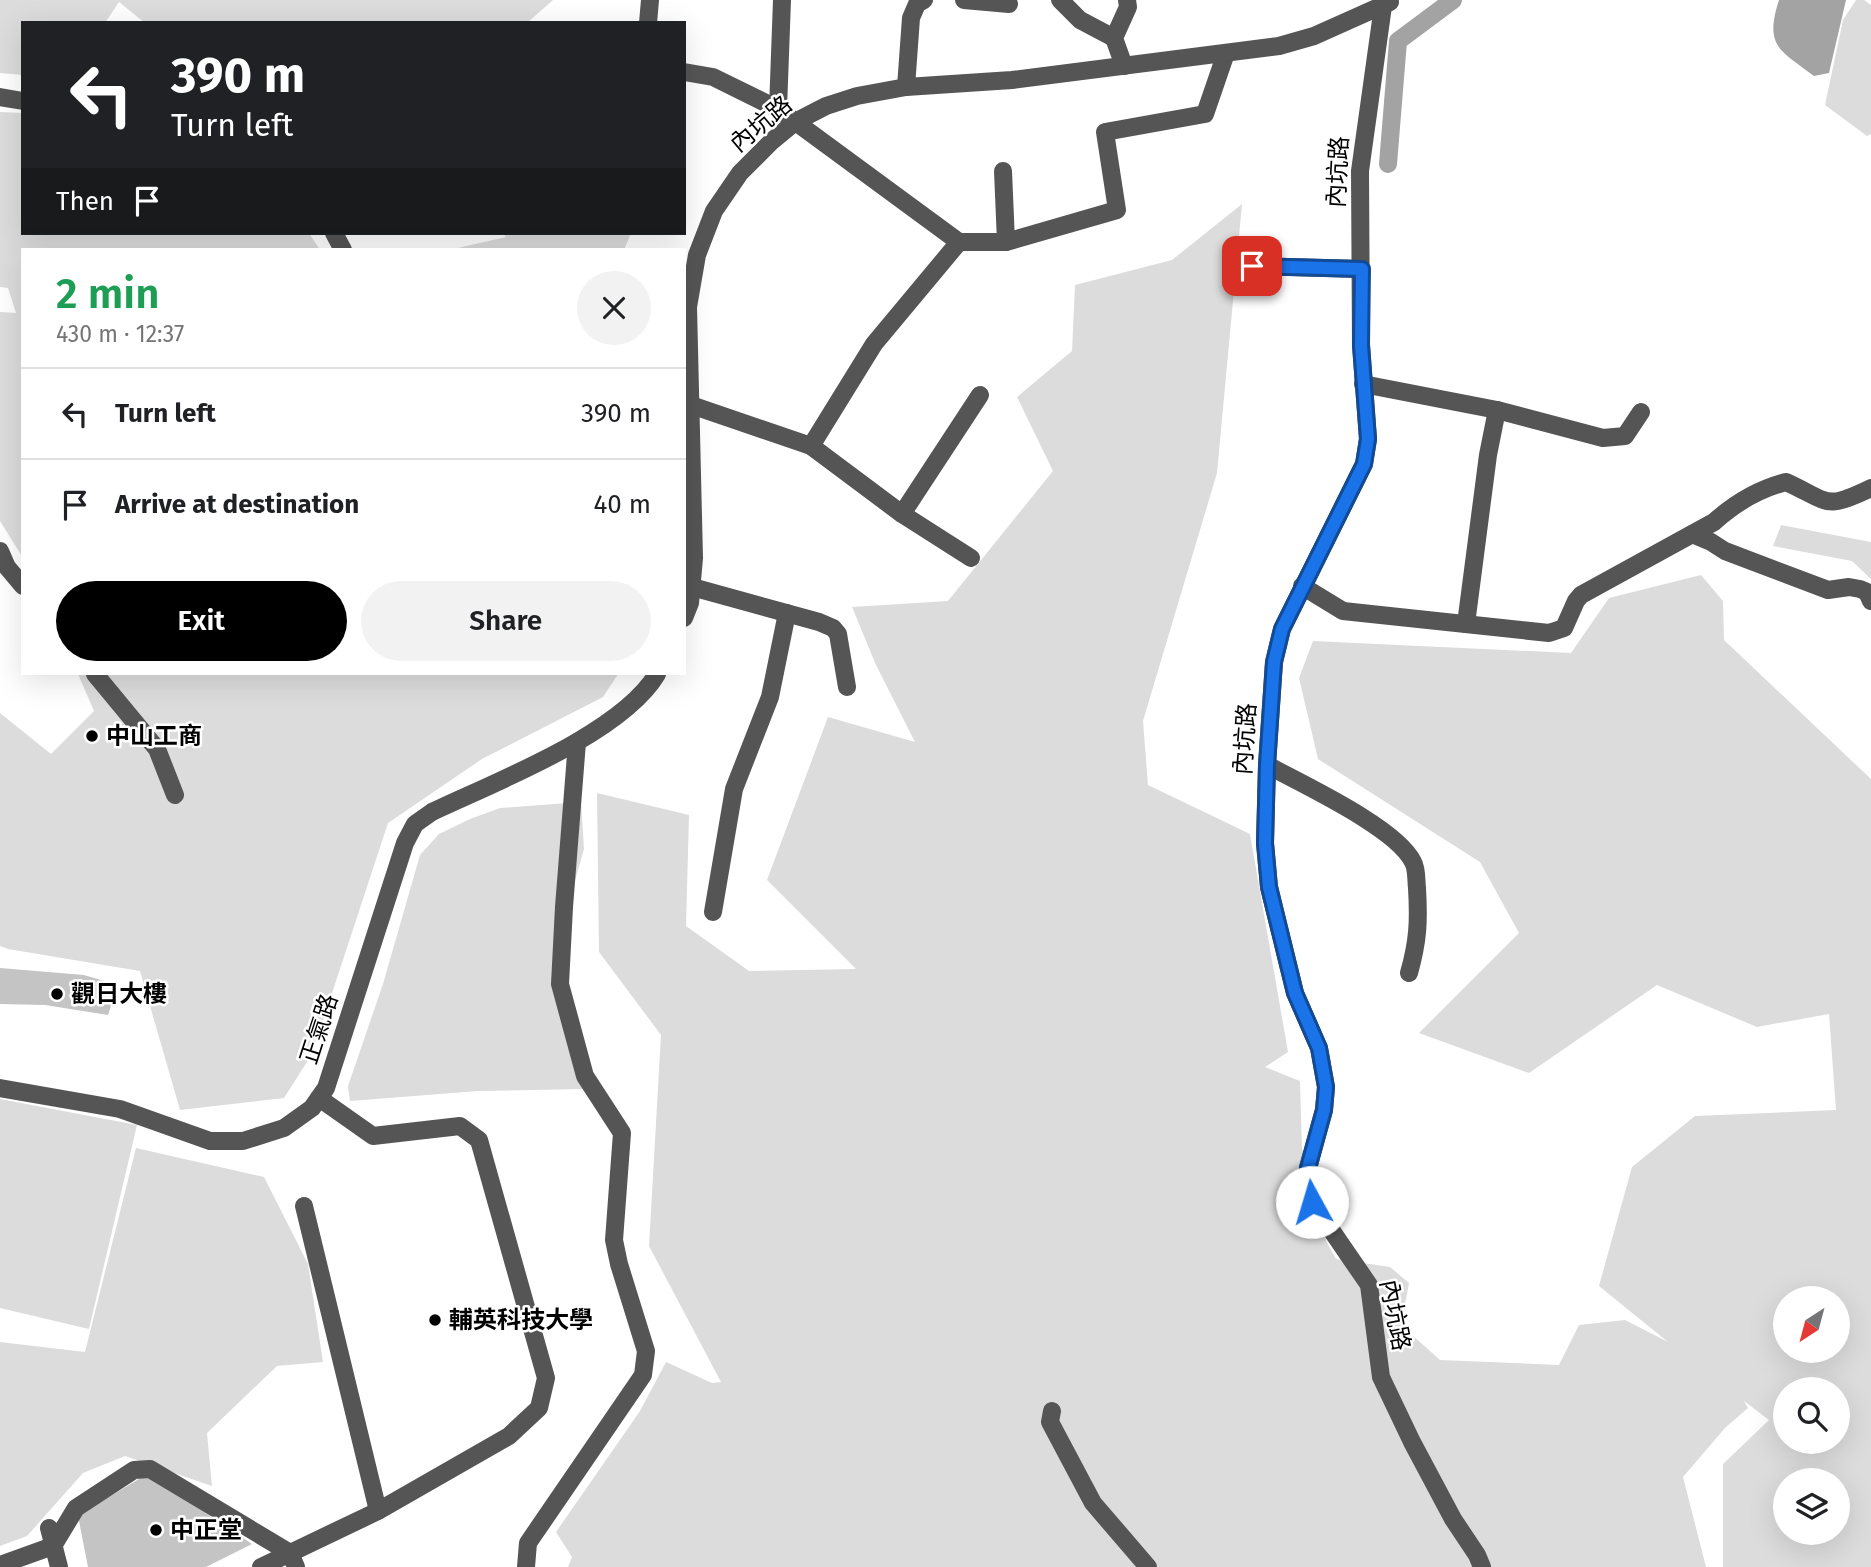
<!DOCTYPE html>
<meta charset="utf-8">
<style>
:root{--surface:#fff;--page:#f2f2f2;--text:#202124;--muted:#757577;--line:#e0e0e0;--accent:#000}
body{margin:0;font-family:"Fira Sans","Noto Sans TC",sans-serif;background:var(--page);color:var(--text);height:100vh;display:flex;flex-direction:column;font-size:26px;white-space:nowrap}
*{box-sizing:border-box;margin:0}
p{font-size:23px;color:var(--muted)}
.icon{flex:none;width:38px;height:38px;fill:none;stroke:currentColor;stroke-width:2;stroke-linecap:round;stroke-linejoin:round}
.map{position:relative;flex:1;overflow:hidden}
.details{position:absolute;left:21px;top:248px;width:665px;height:427px;display:flex;flex-direction:column;background:var(--surface);border-radius:0px;box-shadow:0 7px 28px #0002}
.details>*{flex:none}
.hud{position:absolute;left:21px;top:21px;width:665px;height:214px;border-radius:0px;box-shadow:0 7px 28px #0002;background:#202124;color:#fff;overflow:hidden}
.needle{width:46px;rotate:216deg}
.fabs{position:absolute;left:1773px;top:1286px;display:grid;gap:14px}
.fabs a{display:grid;place-items:center;width:77px;height:77px;border-radius:50%;background:var(--surface);box-shadow:0 7px 28px #0002;font-size:35px}
.pin{position:absolute;display:grid;place-items:center;width:60px;height:60px;color:#fff;margin:-30px;border-radius:14px;box-shadow:0 4px 10px #0006}
.me{position:absolute;width:77px;margin:-38px;rotate:354deg;stroke-linejoin:round;filter:drop-shadow(0 0 5px #0008)}
.turn{display:flex;align-items:center;gap:24px;height:147px;padding:0 35px;font-size:32px}
.turn .icon{width:91px;height:91px;stroke-width:2.5}
.turn b{display:block;font-size:49px;line-height:60px}
.then{display:flex;align-items:center;height:66px;padding:0 35px;background:#0003;gap:14px;font-size:26px}
.round{display:grid;place-items:center;flex:none;width:74px;height:74px;border-radius:37px;background:var(--page)}
.summary{display:flex;align-items:center;justify-content:space-between;height:119px;padding:0 35px}
h1{font-size:42px;font-weight:600;line-height:52px;color:#1e9e55}
.button{display:flex;gap:14px;margin-top:auto;padding:14px 35px}
.button a{flex:1;height:80px;border-radius:42px;background:var(--accent);color:#fff;font-size:28px;font-weight:600;line-height:80px;text-align:center}
.button a+a{background:var(--page);color:var(--text)}
ul{padding:0;list-style:none}
li{display:flex;align-items:center;gap:21px;height:91px;padding:0 35px;border-top:2px solid var(--line)}
li div{flex:1}
li b{display:block;font-size:26px}
li em{font-style:normal}
.map>svg:first-child{display:block}
.green{fill:#dcdcdc;fill-rule:evenodd}
.water{fill:#a3a3a3}
.lines{fill:none;stroke-linecap:round;stroke-linejoin:round}
.canal{stroke:#a3a3a3;stroke-width:18}
.building{fill:#c4c4c4}
.minor{stroke:#555;stroke-width:18}
.route-casing{stroke:#114b97;stroke-width:18}
.route{stroke:#1a73e8;stroke-width:12}
.poi-dot{fill:#000;stroke:#fff;stroke-width:2.5}
.labels{text-anchor:middle;dominant-baseline:central;stroke-width:5;stroke-linejoin:round;paint-order:stroke}
.street-label{font-size:24px;fill:#000;stroke:#fff}
.poi-label{font-size:24px;font-weight:bold;fill:#000;stroke:#fff;text-anchor:start}
</style>
<div class="map">
<svg width="1871" height="1567" viewBox="0 0 1871 1567">
<rect width="100%" height="100%" fill="#fff"/>
<g class="green">
<path d="M0,0H553L527,23H145L119,2L105,23H23V75L0,73Z"/>
<path d="M1856,0H1864L1871,5V134L1867,136L1825,105L1843,20Z"/>
<path d="M0,112L23,113V233H309L320,250H23V558L0,521V312L16,313L8,288L0,287Z"/>
<path d="M1242,204L1217,473L1143,721L1148,785L1250,834L1288,1052L1265,1067L1300,1081L1302,1150L1315,1168L1319,1228L1336,1259L1390,1267L1409,1283L1401,1325L1440,1360L1559,1365L1579,1325L1625,1320L1668,1342L1599,1286L1632,1167L1695,1116L1836,1110L1829,1014L1757,1027L1657,985L1529,1073L1419,1033L1519,933L1480,862L1318,759L1299,678L1313,641L1571,653L1609,598L1701,575L1723,601L1724,640L1871,779V1567H1723V1464L1769,1420L1744,1401L1748,1408L1725,1428L1683,1477L1706,1567H568L572,1557L556,1532L640,1411L666,1362L712,1383L721,1382L649,1246L661,1035L599,952L597,793L689,815L686,926L749,971L856,969L767,880L828,717L915,742L876,665L852,607L948,601L1053,471L1017,397L1072,351L1075,285L1172,260ZM1785,1298H1838V1351H1785ZM1785,1390H1838V1442H1785ZM1785,1480H1838V1533H1785Z"/>
<path d="M503,233H631L624,250H449L506,237Z"/>
<path d="M1781,525L1871,542V579L1852,561L1773,546Z"/>
<path d="M78,674H618L603,697L482,759L388,823L312,1054L284,1098L180,1110L140,971L8,949L0,946V713L51,754L94,711Z"/>
<path d="M581,802L584,849L567,909L560,991L584,1089L478,1091L350,1101L348,1086L383,984L420,855L439,834L470,819L500,808Z"/>
<path d="M0,1099L137,1125L89,1329L0,1308Z"/>
<path d="M136,1148L264,1177L308,1264L323,1362L277,1366L207,1433L212,1486L125,1456L83,1473L27,1536L0,1546V1342L85,1352Z"/>
</g>
<path class="water" d="M1779,0H1846L1829,73L1814,76C1780,50 1764,47 1779,0Z"/>
<g class="lines">
<path class="canal" d="M1388,164L1398,41L1453,0"/>
</g>
<g class="building">
<path d="M0,968L84,975L118,985L108,1015L45,1005L0,1004Z"/>
<path d="M147,1474L252,1544L206,1567H88L78,1516Z"/>
</g>
<g class="lines">
<g class="minor">
<path d="M964,0L1009,4"/>
<path d="M1060,0L1080,20L1114,38"/>
<path d="M1383,6L1360,171L1361,345L1368,439L1364,464L1282,629L1274,662L1267,765L1265,843L1269,887L1295,993L1319,1048L1326,1087L1324,1110L1308,1168V1189L1312,1202L1369,1285L1381,1377L1412,1442L1453,1519L1477,1555L1482,1567"/>
<path d="M648,23L650,0"/>
<path d="M1124,66L1114,38L1128,7L1127,0"/>
<path d="M684,72L713,77L778,109L959,242"/>
<path d="M906,87L911,18L917,4L924,0"/>
<path d="M0,97L23,101"/>
<path d="M778,109L782,0"/>
<path d="M1003,171L1006,242"/>
<path d="M334,233L343,250"/>
<path d="M1252,266L1361,269"/>
<path d="M1363,384L1497,410L1603,438L1625,436L1641,412"/>
<path d="M691,405L811,446L902,514L971,558"/>
<path d="M811,446L874,344L959,242H1006L1117,210L1105,132L1205,114L1226,53"/>
<path d="M902,514L980,395"/>
<path d="M1692,534L1711,542L1725,551L1828,590L1849,587L1860,589L1867,592L1871,601"/>
<path d="M0,551L7,567L23,586"/>
<path d="M1302,586L1343,611L1549,633L1564,628L1576,601L1581,595L1714,522C1734,504 1759,489 1786,482C1830,502 1824,511 1871,488"/>
<path d="M692,587L819,622L833,628L838,634L847,687"/>
<path d="M684,618L690,603L694,558L688,307L697,255L714,211L740,173L772,141L795,122L826,106L857,96L906,87L1012,80L1279,46L1314,36L1390,2"/>
<path d="M1466,624L1488,455L1497,410"/>
<path d="M95,674L157,749L175,795"/>
<path d="M1267,765C1302,784 1397,828 1413,862C1417,869 1416,880 1417,888C1419,922 1418,941 1409,973"/>
<path d="M713,912L734,789L770,697L787,613"/>
<path d="M0,1088L120,1109L210,1141H243L284,1128L312,1108L326,1088L405,843L415,824L432,812C495,782 621,734 657,674"/>
<path d="M304,1206L378,1511"/>
<path d="M1052,1411L1050,1422L1093,1503L1148,1567"/>
<path d="M49,1528L59,1567"/>
<path d="M0,1565L53,1546L76,1508L134,1470L150,1469L290,1553L296,1567"/>
<path d="M261,1567L378,1511L509,1436L539,1408L546,1378L479,1140L460,1126L373,1136L319,1098"/>
<path d="M526,1567L528,1543L643,1375L646,1351L619,1264L614,1240L622,1133L585,1076L560,984L564,907L577,742"/>
</g>
</g>
<g class="lines">
<defs>
<path id="route" d="M1252,266L1362,269L1361,345L1368,439L1364,464L1282,629L1274,662L1267,765L1265,843L1269,887L1295,993L1319,1048L1326,1087L1324,1110L1308,1168V1189L1312,1202"/>
</defs>
<use href="#route" class="route-casing"/>
<use href="#route" class="route"/>
</g>
<g class="poi-dot">
<circle cx="92" cy="736" r="7"/>
<circle cx="57" cy="994" r="7"/>
<circle cx="435" cy="1320" r="7"/>
<circle cx="156" cy="1530" r="7"/>
</g>
<g class="labels">
<g class="street-label">
<text transform="translate(761 124) rotate(-40)">內坑路</text>
<text transform="translate(1338 172) rotate(-87)">內坑路</text>
<text transform="translate(1245 739) rotate(-86)">內坑路</text>
<text transform="translate(319 1029) rotate(-72)">正氣路</text>
<text transform="translate(1395 1315) rotate(79)">內坑路</text>
</g>
<g class="poi-label">
<text x="106" y="736">中山工商</text>
<text x="71" y="994">觀日大樓</text>
<text x="449" y="1320">輔英科技大學</text>
<text x="170" y="1530">中正堂</text>
</g>
</g>
</svg>
<div class="fabs">
<a><svg class="needle" viewBox="-14 -14 28 28"><path d="M0-13l5 13h-10z" fill="#e53935"/><path d="M0 13l5-13h-10z" fill="#757577"/></svg></a>
<a><svg class="icon" aria-label="search" viewBox="0 0 24 24"><circle cx="10" cy="10" r="6"/><path d="M15 15l6 6"/></svg></a>
<a><svg class="icon" aria-label="layers" viewBox="0 0 24 24"><path d="M12 4l9 5-9 5-9-5zM3 14l9 5 9-5"/></svg></a>
</div>
<div class="pin" style="left:1252px;top:266px;background:#d93025"><svg class="icon" aria-label="arrive" viewBox="0 0 24 24"><path d="M6 21V4h12l-3 4 3 4H6"/></svg></div>
<svg class="me" style="left:1312px;top:1202px" viewBox="-20 -20 40 40"><circle r="19" fill="#fff"/><path d="M0-13L10 11 0 6-10 11z" fill="#1a73e8"/></svg>
<div class="hud">
<div class="turn"><svg class="icon" aria-label="left" viewBox="0 0 24 24"><path d="M17 20v-9H6M10 6l-5 5 5 5"/></svg><div><b>390 m</b>Turn left</div></div>
<div class="then">Then<svg class="icon" aria-label="arrive" viewBox="0 0 24 24"><path d="M6 21V4h12l-3 4 3 4H6"/></svg></div>
</div>
<section class="details">
<div class="summary"><div><h1>2 min</h1><p>430 m · 12:37</p></div><a class="round"><svg class="icon" aria-label="close" viewBox="0 0 24 24"><path d="M6 6l12 12M18 6L6 18"/></svg></a></div>
<ul>
<li><svg class="icon" aria-label="left" viewBox="0 0 24 24"><path d="M17 20v-9H6M10 6l-5 5 5 5"/></svg><div><b>Turn left</b></div><em>390 m</em></li>
<li><svg class="icon" aria-label="arrive" viewBox="0 0 24 24"><path d="M6 21V4h12l-3 4 3 4H6"/></svg><div><b>Arrive at destination</b></div><em>40 m</em></li>
</ul>
<div class="button"><a>Exit</a><a>Share</a></div>
</section>
</div>
